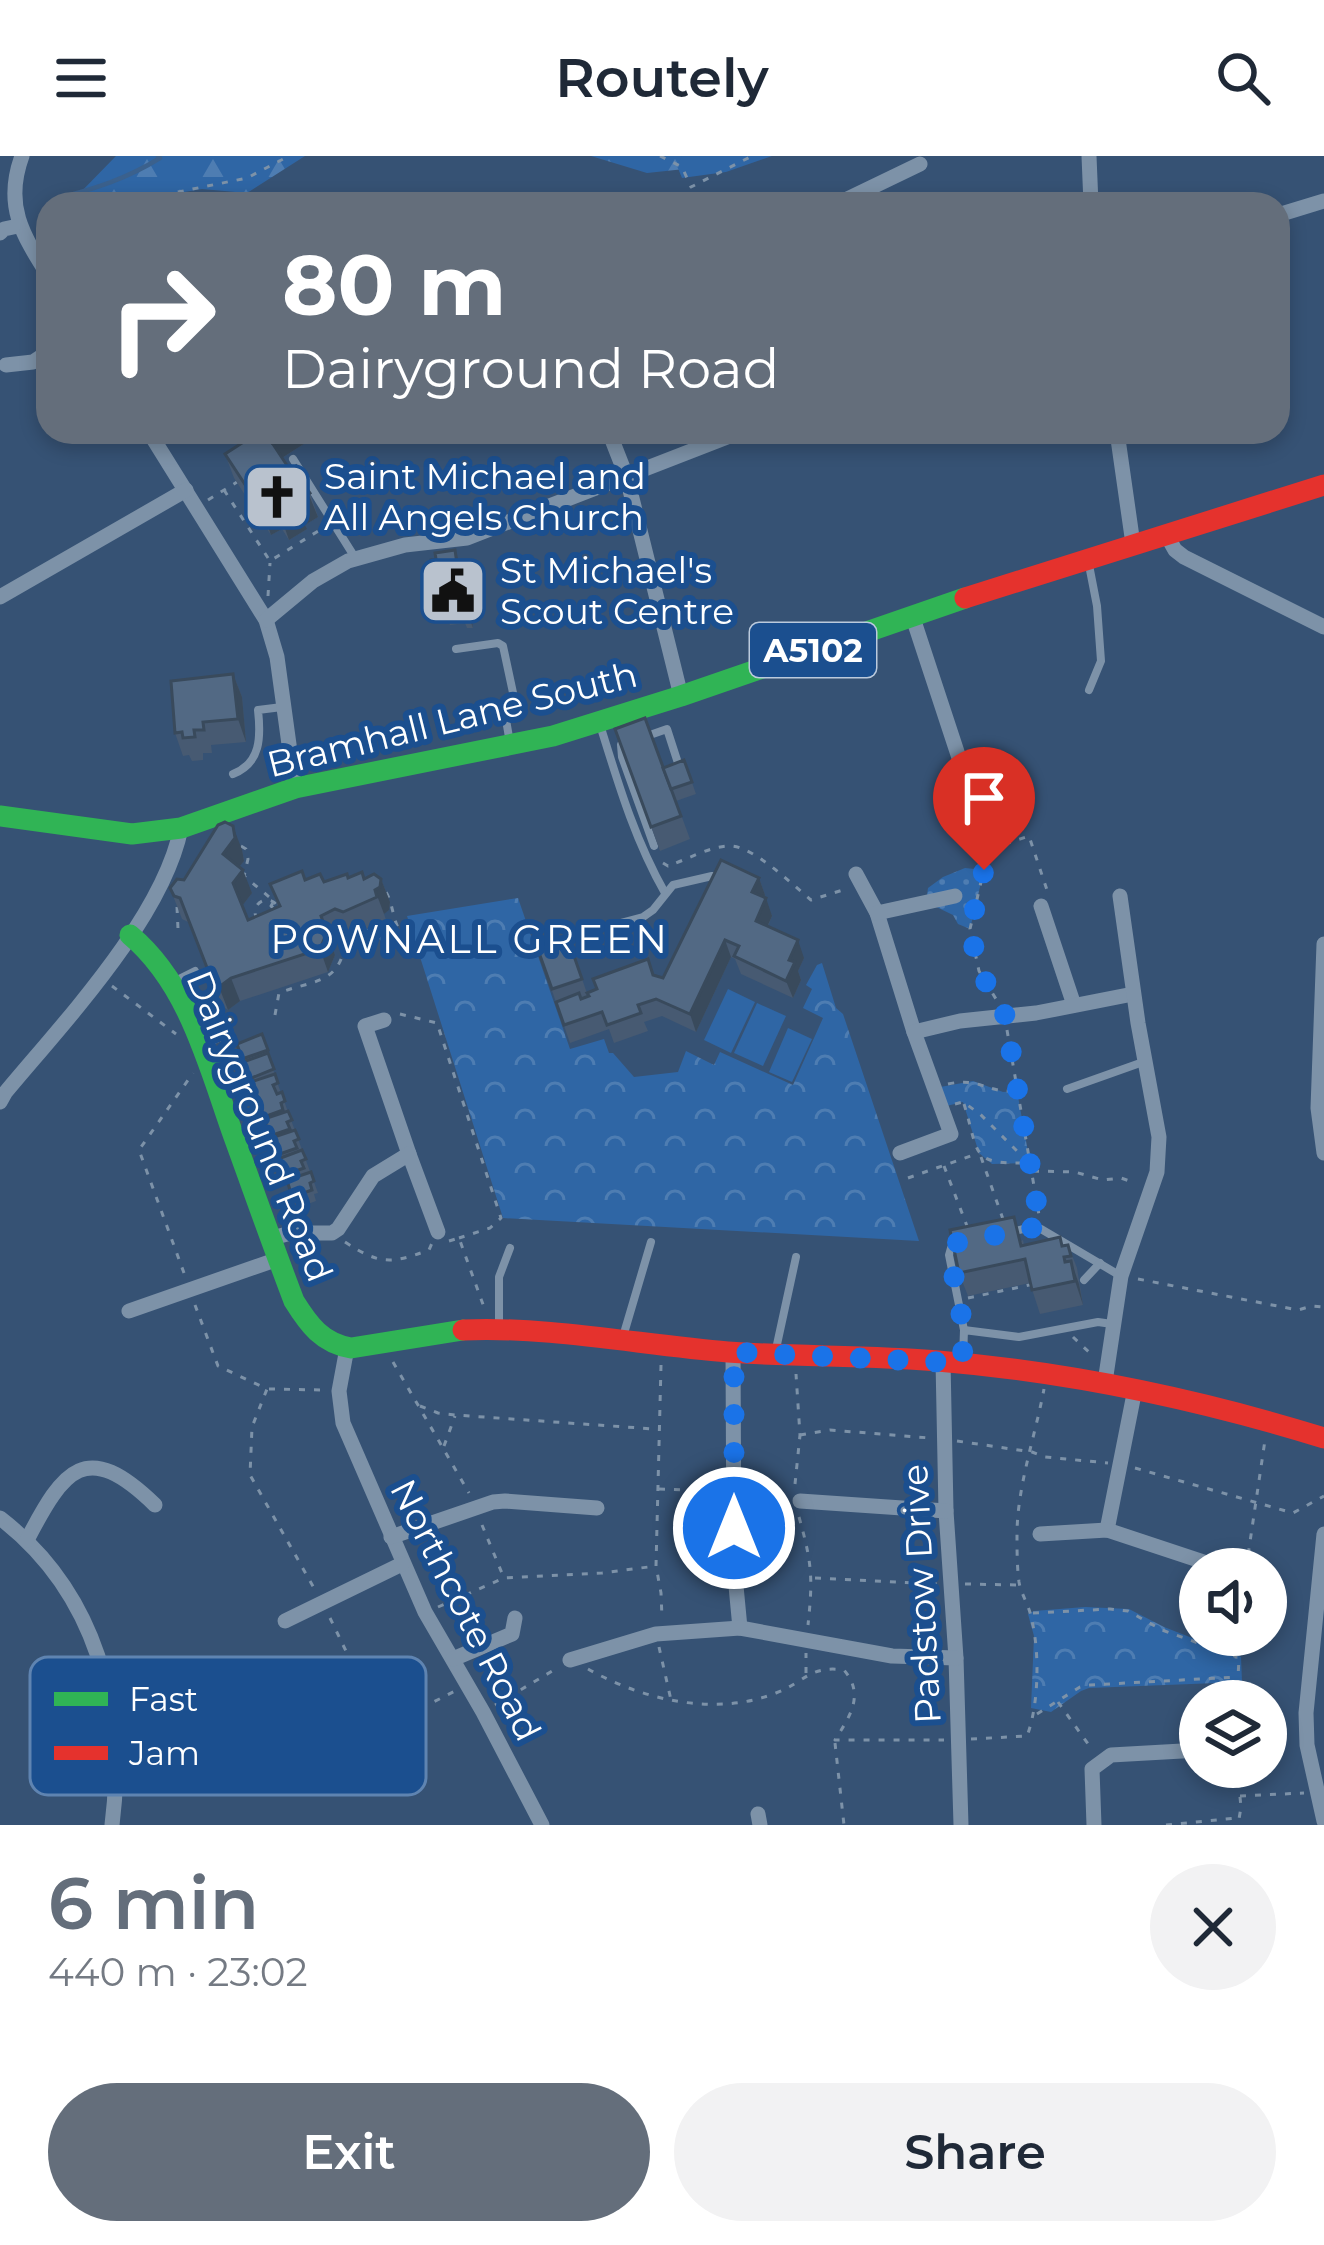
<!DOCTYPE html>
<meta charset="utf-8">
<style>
:root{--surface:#fff;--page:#f2f2f3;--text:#1f2937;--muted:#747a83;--accent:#646e7b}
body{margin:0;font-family:Montserrat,sans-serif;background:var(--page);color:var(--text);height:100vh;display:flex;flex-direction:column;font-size:45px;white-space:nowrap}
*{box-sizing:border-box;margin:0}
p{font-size:39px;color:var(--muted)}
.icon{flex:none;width:66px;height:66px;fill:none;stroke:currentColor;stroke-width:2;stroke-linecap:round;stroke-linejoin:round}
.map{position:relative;height:1669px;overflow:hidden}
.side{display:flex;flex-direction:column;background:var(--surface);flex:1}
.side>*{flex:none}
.banner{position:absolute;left:36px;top:36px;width:1254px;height:252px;border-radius:36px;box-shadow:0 6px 18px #0003;background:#646e7b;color:#fff;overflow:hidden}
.buttons{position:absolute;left:1179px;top:1392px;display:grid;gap:24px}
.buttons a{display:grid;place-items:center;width:108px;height:108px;border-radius:50%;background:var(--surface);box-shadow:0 6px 18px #0003;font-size:60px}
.pin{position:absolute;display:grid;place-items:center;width:102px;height:102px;color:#fff;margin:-123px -51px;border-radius:50% 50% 50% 0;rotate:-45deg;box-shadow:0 0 12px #0007}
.pin .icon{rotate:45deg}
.me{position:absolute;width:132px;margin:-66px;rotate:0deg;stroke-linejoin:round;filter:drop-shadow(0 0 9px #0008)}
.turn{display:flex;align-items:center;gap:42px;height:252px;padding:0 48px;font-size:54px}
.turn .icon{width:156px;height:156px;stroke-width:2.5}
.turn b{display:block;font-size:84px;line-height:102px}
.round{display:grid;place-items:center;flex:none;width:126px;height:126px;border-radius:63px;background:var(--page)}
.overview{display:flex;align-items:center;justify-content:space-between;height:204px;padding:0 48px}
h1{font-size:72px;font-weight:600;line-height:90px;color:var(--accent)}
.cta{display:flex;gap:24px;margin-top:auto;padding:24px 48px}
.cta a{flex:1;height:138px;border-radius:72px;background:var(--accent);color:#fff;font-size:48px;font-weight:600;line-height:138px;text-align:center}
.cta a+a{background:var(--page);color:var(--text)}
header{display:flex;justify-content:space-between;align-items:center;height:156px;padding:0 48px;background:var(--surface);font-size:54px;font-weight:600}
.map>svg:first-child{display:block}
.grass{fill:url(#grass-dots)}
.forest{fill:url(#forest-firs)}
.park{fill:url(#park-crowns)}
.pitch{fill:#2f66a5}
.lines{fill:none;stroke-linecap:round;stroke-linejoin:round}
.stream{stroke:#3b618d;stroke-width:4.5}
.path{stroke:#7d92a8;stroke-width:3;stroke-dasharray:6 9;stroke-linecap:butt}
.lane{stroke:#7d92a8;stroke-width:8}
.street{stroke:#7d92a8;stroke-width:15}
.fast{stroke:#30b455;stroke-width:21}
.jam{stroke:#e5322d;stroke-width:21}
.wall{fill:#475a72}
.shaded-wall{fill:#394a5c}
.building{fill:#526984;stroke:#394a5c;stroke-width:3}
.route{stroke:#1a73e8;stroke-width:21;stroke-dasharray:0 37.8}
.labels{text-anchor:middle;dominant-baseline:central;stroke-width:12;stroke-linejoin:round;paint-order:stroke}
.shield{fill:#1b4f8f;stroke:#bbcadd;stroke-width:3}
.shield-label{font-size:33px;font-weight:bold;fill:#fff}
.poi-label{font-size:36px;fill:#fff;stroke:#1b4f8f;text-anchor:start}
.street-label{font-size:36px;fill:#fff;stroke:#1b4f8f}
.neighbourhood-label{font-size:39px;letter-spacing:3px;fill:#fff;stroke:#1b4f8f}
.key{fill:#1b4f8f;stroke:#5f84b1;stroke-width:3}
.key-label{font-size:33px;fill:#fff}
</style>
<header><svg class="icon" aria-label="menu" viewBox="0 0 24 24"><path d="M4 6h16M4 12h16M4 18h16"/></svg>Routely<svg class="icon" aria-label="search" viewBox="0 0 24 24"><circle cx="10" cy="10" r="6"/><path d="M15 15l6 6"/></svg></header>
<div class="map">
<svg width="1324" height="1669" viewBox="0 0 1324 1669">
<defs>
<pattern id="grass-dots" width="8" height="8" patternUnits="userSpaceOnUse" patternTransform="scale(3)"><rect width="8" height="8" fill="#2f66a5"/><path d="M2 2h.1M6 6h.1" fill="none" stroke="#4e7db2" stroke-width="1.8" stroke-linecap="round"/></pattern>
<pattern id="forest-firs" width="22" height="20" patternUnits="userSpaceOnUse" patternTransform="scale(3)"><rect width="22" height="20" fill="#2f66a5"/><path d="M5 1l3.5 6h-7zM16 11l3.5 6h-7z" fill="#4e7db2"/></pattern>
<pattern id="park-crowns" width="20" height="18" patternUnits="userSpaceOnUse" patternTransform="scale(3)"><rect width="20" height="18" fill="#2f66a5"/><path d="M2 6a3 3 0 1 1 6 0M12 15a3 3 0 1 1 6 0" fill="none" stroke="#4e7db2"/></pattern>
</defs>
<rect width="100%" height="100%" fill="#365274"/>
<path class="grass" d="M965,712L984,714L970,773L958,768L953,759L926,746L928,732L943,721Z"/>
<g class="forest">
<path d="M116,0H305L247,37L202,33L143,43L76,41Z"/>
<path d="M591,0H720L722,9L647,17Z"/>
</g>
<g class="park">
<path d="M518,742L570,893L604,883L609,897H613L634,921L678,916L686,895L714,909L720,896L793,929L823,862L803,852L812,833L806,829L817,809L822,807L836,852L843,858L919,1085L503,1062L407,760Z"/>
<path d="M973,925L1003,936L1017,935L1030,1007L992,1008L979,997L963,946L942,951L935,932Z"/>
<path d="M1085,1451L1129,1453L1164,1471L1241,1501L1242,1526L1089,1532L1081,1535L1051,1556L1031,1552L1034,1480L1028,1458L1034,1455Z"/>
</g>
<g class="pitch">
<path d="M682,0H772L726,16L682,22L677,10Z"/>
<path d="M728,833L755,846L731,897L704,884Z"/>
<path d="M757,847L786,860L763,910L734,897Z"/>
<path d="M788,872L812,883L792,926L769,916Z"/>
</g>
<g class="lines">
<path class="stream" d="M58,42C95,33 128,22 160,2L158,0"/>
<g class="path">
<path d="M660,0L682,11L691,31L752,0"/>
<path d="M119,48L247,22L289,0"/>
<path d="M224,334L270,405L323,372"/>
<path d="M208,344L237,326"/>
<path d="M268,440L270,407"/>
<path d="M1005,688L1029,680L1048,737"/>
<path d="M241,690L246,693L248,703L244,720L274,745L271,750L276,754"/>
<path d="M663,707L668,710C686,704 712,689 732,690C755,692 793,729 811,744L846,733"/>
<path d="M985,709L970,773L979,815L999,848"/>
<circle cx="267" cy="756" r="12"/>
<path d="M177,751L178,773"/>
<path d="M368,773L364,786L370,783L371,790"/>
<path d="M385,778L387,769L395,768"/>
<path d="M112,830L176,878"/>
<path d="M400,858L437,867L501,1062L490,1072L459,1082"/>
<path d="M275,859L279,837C308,825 338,829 344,792L351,787L364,786L365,790C379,790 376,784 385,780L392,782L397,780L400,775C391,761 394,745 383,732"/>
<path d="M1007,874L1039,1059"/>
<path d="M948,928C980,921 987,937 1014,935"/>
<path d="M955,948L963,946L980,958L1029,1007"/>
<path d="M964,948C980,999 969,1008 1028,1007"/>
<path d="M981,1001L1004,1066"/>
<path d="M944,1010L967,1070"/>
<path d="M1033,1015L1075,1016L1103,1024L1121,1022L1135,1027"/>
<path d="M908,1022L979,997"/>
<path d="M449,1085L459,1082L485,1154"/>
<path d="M345,1086C380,1109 391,1108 429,1094L432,1087"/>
<path d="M184,1117L139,994L193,917"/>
<path d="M1138,1123L1298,1154L1312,1150L1324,1151"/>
<path d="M968,1142L1034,1128"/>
<path d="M195,1149L218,1210L267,1233L252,1271L250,1319L314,1432"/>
<path d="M1073,1181L1092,1199"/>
<path d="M393,1206L469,1337"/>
<path d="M661,1209L656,1410L661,1437L662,1462"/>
<path d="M269,1233L325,1234"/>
<path d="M420,1250L438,1257L455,1259L654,1273"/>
<path d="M800,1279L830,1274L930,1282"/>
<path d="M957,1285L1032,1296L1045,1301L1108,1307"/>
<path d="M444,1290L455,1260"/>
<path d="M1135,1312L1293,1357L1324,1340"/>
<path d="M795,1328L800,1279L796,1218"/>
<path d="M659,1333L721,1335"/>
<path d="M749,1337L787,1341"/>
<path d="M799,1361C812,1407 813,1422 808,1469"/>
<path d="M482,1369L504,1422"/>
<path d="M1246,1413L1265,1284"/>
<path d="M815,1422L937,1428"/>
<path d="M965,1428L1019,1429"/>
<path d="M438,1451L504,1422L602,1417L656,1410"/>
<path d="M1033,1457L1110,1453L1128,1455L1162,1474L1237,1501"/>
<path d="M330,1462L374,1553L410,1558L455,1535"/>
<path d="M659,1491L671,1544"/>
<path d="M588,1513C643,1544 715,1561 776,1537C805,1526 810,1509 844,1514C865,1539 850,1560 835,1584H944"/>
<path d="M806,1517V1497"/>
<path d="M1237,1545L1240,1479"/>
<path d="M1058,1546L1091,1592"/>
<path d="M495,1549L559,1511"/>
<path d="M1037,1558L1080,1531L1090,1529L1237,1521"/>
<path d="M971,1583L1027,1580C1039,1549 1040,1494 1031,1461C1029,1449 1021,1438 1019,1426C1017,1411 1017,1394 1017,1379C1017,1331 1035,1281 1044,1233"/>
<path d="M835,1587L844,1669"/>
<path d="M1237,1611L1241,1651L1238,1669"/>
<path d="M1240,1640L1304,1637"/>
<path d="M1166,1669L1237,1662"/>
</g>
<g class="lane">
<path d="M293,303L354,400"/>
<path d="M456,493L498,487L503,490L515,546L505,558L510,587"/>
<path d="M1089,534L1101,505L1097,450L1089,409"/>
<path d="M601,572C619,630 635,684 665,737"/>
<path d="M647,580L667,573L678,607"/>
<path d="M621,589L622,601L654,690"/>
<path d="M233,618C261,607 261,581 258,554L282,551"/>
<path d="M609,770L643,761L653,754L673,729L712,720"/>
<path d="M175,825L195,815"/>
<path d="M202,889L223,880"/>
<path d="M1067,933L1143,906"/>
<path d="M1015,1075L1032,1071L1041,1073L1119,1119"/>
<path d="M959,1086L951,1092L949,1099L964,1174"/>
<path d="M1084,1124L1100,1107"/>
<path d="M499,1172V1121L510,1092"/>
<path d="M622,1184L651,1086"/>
<path d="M776,1193L796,1101"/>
<path d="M963,1202L964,1174L1019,1181L1098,1166L1112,1168"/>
</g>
<g class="street">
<path d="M22,0C4,49 22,78 48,119"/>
<path d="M1089,0L1091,48"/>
<path d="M837,48L920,8"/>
<path d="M1278,59L1324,45"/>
<path d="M0,77L4,73L18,70"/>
<path d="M6,209L33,206L48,196"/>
<path d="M149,276L266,464L277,501L295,632"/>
<path d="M609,276L627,322L681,540"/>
<path d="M1117,276L1133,388"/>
<path d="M1166,378L1175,394L1184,401L1324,471"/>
<path d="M0,441L186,334"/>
<path d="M912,459L989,693"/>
<path d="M266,464L313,425L348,405L405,389L467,382L740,276"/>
<path d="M856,718L877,757L914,876"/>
<path d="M1041,750L1074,849"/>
<path d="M877,757L955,740"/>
<path d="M1324,788L1318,952L1324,997"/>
<path d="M384,864L365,870L409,998"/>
<path d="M0,946L5,937C64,866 163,762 181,672"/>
<path d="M900,997L951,978L914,876L960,865L1036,857L1133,838"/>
<path d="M272,1082L291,1077H332L338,1073L373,1020L409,998L438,1076"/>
<path d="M129,1155L278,1103"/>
<path d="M347,1192L339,1235L343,1267L425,1456L483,1556L542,1669"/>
<path d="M733,1196L734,1409L740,1472"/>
<path d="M943,1205L946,1355L956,1502L961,1669"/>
<path d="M1105,1226L1121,1120L1157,1016L1159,981L1138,867L1120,740"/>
<path d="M800,1345L946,1355"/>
<path d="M0,1362C96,1436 127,1552 112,1669"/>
<path d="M1107,1374L1135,1233"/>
<path d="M1040,1378L1107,1374L1225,1413"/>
<path d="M1324,1378L1306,1557L1307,1589L1324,1665"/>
<path d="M391,1381L493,1346L505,1345L597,1352"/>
<path d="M27,1384C64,1313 86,1282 155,1349"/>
<path d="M285,1465L402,1408"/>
<path d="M453,1503L512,1478L515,1462"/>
<path d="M570,1504L656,1478L740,1472L892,1500L956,1502"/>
<path d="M758,1658L760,1669"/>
<path d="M1094,1669L1092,1613L1111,1599L1200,1594"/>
</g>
<g class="fast">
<path d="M0,660L132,678L181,672L295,632L553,580L681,540L965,442"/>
<path d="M130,779C189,828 209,911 234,981C254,1036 273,1090 294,1145C309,1169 322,1187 351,1192L463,1174"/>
</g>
<g class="jam">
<path d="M965,442L1324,329"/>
<path d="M463,1174C548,1170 642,1189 728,1196C798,1201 868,1199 938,1205C1070,1216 1198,1243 1324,1282"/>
</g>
</g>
<g class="wall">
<path d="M251,276H307L310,284L282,302L310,337L318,361L305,369L307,373L289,384L282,373L271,379L234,322L225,298L253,280Z"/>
<path d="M455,394L468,432L473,472H467L465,467L450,469L438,439L433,420Z"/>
<path d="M233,518L242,541L246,586L211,589L212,597H203V604L192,605L189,599L183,600L175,577Z"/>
<path d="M615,573L663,612L684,604L696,638L676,645L690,683L660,695Z"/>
<path d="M242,694L244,705L239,711L252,737L242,750L248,764L278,751L270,728L305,724L324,726L348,722L381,723L390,746L389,754L384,758L386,764L351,779L343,777L330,784L335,799L328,816L240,845L228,854L222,850L188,766L182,763L170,732Z"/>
<path d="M759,722L765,739L764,741L772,760L768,770L804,802L798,815L801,824L793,842L741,818L735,803L731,801L696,876L662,860L644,866L648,875L614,887L609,873L570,887L537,791L567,780L588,840L653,819L663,822Z"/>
<path d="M262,878L277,926L318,1037L314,1038L316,1045L297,1052L237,888Z"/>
<path d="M1060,1081L1063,1090L1068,1089L1077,1112L1083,1149L1040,1158L1030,1127L968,1140L959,1117L1023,1084L1024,1089Z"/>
</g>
<g class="shaded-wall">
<path d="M289,276H307L310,284L277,305L271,288Z"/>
<path d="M300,317L318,361L305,369L307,373L289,384L281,361L296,346L297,319Z"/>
<path d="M273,349L282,373L271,379L263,356Z"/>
<path d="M455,394L468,432L473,472L467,455Z"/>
<path d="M233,518L242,541L246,586L238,563Z"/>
<path d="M233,670L242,694L244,705L231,721L223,698Z"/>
<path d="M243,714L252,737L242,750L233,727Z"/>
<path d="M759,722L765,739L759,753L752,736Z"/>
<path d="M381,723L390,746L389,754L384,758L375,734Z"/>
<path d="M766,742L772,760L762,782L756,765Z"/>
<path d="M327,776L335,799L328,816L320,793Z"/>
<path d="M725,784L731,801L696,876L690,858Z"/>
<path d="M798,784L804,802L798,815L801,824L793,842L786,825L789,804Z"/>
<path d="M231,822L240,845L228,854L219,831Z"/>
<path d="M1071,1105L1079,1128L1083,1149L1075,1125Z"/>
</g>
<g class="building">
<path d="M259,276H265L290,314L296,310L300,317L297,319L310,337L296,346L298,350L281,361L273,349L263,356L225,298Z"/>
<path d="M265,276H289L272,287Z"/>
<path d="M455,394L458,415H462L467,455H461L460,449L443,451L442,439H438L435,420H433L431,404L436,403L435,397Z"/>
<path d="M233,518L238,563L203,566L204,574H194L195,581L183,582L182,576L175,577L171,525Z"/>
<path d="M645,562L681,660L651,671L615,573Z"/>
<path d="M684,604L692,626L671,633L663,612Z"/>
<path d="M225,666L233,670L235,682L223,698L243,714L233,727L248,764L280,750L270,728L302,715L305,724L320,718L324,726L347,718L348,722L362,716L364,723L374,718L381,723L380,731L375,734L377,741L343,756L335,753L321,760L327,776L320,793L231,822L219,831L213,827L180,742L174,740L170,732L177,723L184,724L218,669Z"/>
<path d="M721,704L759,722L752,736L766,742L756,765L798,784L789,804L795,806L786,825L734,800L739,790L725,784L690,858L656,843L638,849L641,857L607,869L602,856L564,869L556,846L579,837L581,843L589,840L587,837L597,833L593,823L648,803L653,819L663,822Z"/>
<path d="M567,780L582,823L552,833L537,791Z"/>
<path d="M262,878L268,894L242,903L237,888Z"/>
<path d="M268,897L274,913L249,923L243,906Z"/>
<path d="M275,918L278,927L273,929L277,938L282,936L285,945L281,947L283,954L264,961L251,926Z"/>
<path d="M288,955L292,964L287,966L290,973L270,980L264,963Z"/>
<path d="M295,974L299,983L294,985L297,992L277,999L271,982Z"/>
<path d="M302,994L306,1003L301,1005L304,1012L284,1019L278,1003Z"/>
<path d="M311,1016L314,1025L310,1027L312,1034L292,1041L287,1024Z"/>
<path d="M1014,1061L1021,1090L1060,1081L1062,1090L1068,1089L1071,1100L1064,1101L1065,1106L1071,1105L1075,1125L1032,1134L1025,1103L959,1117L950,1074Z"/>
</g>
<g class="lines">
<path class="route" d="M734,1372V1196L962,1207L964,1174L950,1099L955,1087L1032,1072L1041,1073L1005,859L979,814L970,773L984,714"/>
</g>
<defs>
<symbol id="church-square" viewBox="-11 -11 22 22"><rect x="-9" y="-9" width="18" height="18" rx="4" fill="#b9c2ce" stroke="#1b4f8f"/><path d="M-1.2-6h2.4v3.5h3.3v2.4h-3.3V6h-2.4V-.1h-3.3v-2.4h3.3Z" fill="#111"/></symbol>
<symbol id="civic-square" viewBox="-11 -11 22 22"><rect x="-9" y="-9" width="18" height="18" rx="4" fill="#b9c2ce" stroke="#1b4f8f"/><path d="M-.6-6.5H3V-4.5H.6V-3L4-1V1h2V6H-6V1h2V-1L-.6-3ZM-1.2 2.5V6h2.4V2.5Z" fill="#111"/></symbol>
</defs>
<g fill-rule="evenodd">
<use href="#church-square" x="239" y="303" width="76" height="76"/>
<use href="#civic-square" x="415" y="397" width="76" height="76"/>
</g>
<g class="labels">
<rect class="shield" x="750" y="467" width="126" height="54" rx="9"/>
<g class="shield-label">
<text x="813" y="494">A5102</text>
</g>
<g class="poi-label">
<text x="324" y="320">Saint Michael and<tspan x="324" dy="41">All Angels Church</tspan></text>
<text x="500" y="414">St Michael's<tspan x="500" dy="41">Scout Centre</tspan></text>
</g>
<g class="street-label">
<text transform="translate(452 563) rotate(-14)">Bramhall Lane South</text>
<text transform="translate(260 970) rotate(68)">Dairyground Road</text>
<text transform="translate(921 1438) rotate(-93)">Padstow Drive</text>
<text transform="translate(466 1454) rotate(63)">Northcote Road</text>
</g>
<g class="neighbourhood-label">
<text x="470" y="783">POWNALL GREEN</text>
</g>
</g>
<rect x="30" y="1501" width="396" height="138" rx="18" class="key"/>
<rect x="54" y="1536" width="54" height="14" fill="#30b455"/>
<rect x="54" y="1590" width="54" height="14" fill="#e5322d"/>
<g class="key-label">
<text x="129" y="1555">Fast</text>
<text x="129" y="1609">Jam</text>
</g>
</svg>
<div class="buttons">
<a><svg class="icon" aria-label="sound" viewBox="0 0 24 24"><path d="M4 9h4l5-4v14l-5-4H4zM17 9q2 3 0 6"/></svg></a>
<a><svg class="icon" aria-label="layers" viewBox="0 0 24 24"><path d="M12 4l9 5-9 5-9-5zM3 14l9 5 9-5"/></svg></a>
</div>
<div class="pin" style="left:984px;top:714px;background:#d93025"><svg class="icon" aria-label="arrive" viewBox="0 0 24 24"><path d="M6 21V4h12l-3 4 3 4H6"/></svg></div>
<svg class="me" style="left:734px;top:1372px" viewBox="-20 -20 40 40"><circle r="17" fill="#1a73e8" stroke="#fff" stroke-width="3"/><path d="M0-11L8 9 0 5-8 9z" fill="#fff"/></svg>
<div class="banner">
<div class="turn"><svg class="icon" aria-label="right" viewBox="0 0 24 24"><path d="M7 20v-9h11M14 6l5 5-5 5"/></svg><div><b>80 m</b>Dairyground Road</div></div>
</div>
</div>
<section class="side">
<div class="overview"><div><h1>6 min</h1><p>440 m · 23:02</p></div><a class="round"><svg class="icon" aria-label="close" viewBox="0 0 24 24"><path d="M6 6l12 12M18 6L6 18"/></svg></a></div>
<div class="cta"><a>Exit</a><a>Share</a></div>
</section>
